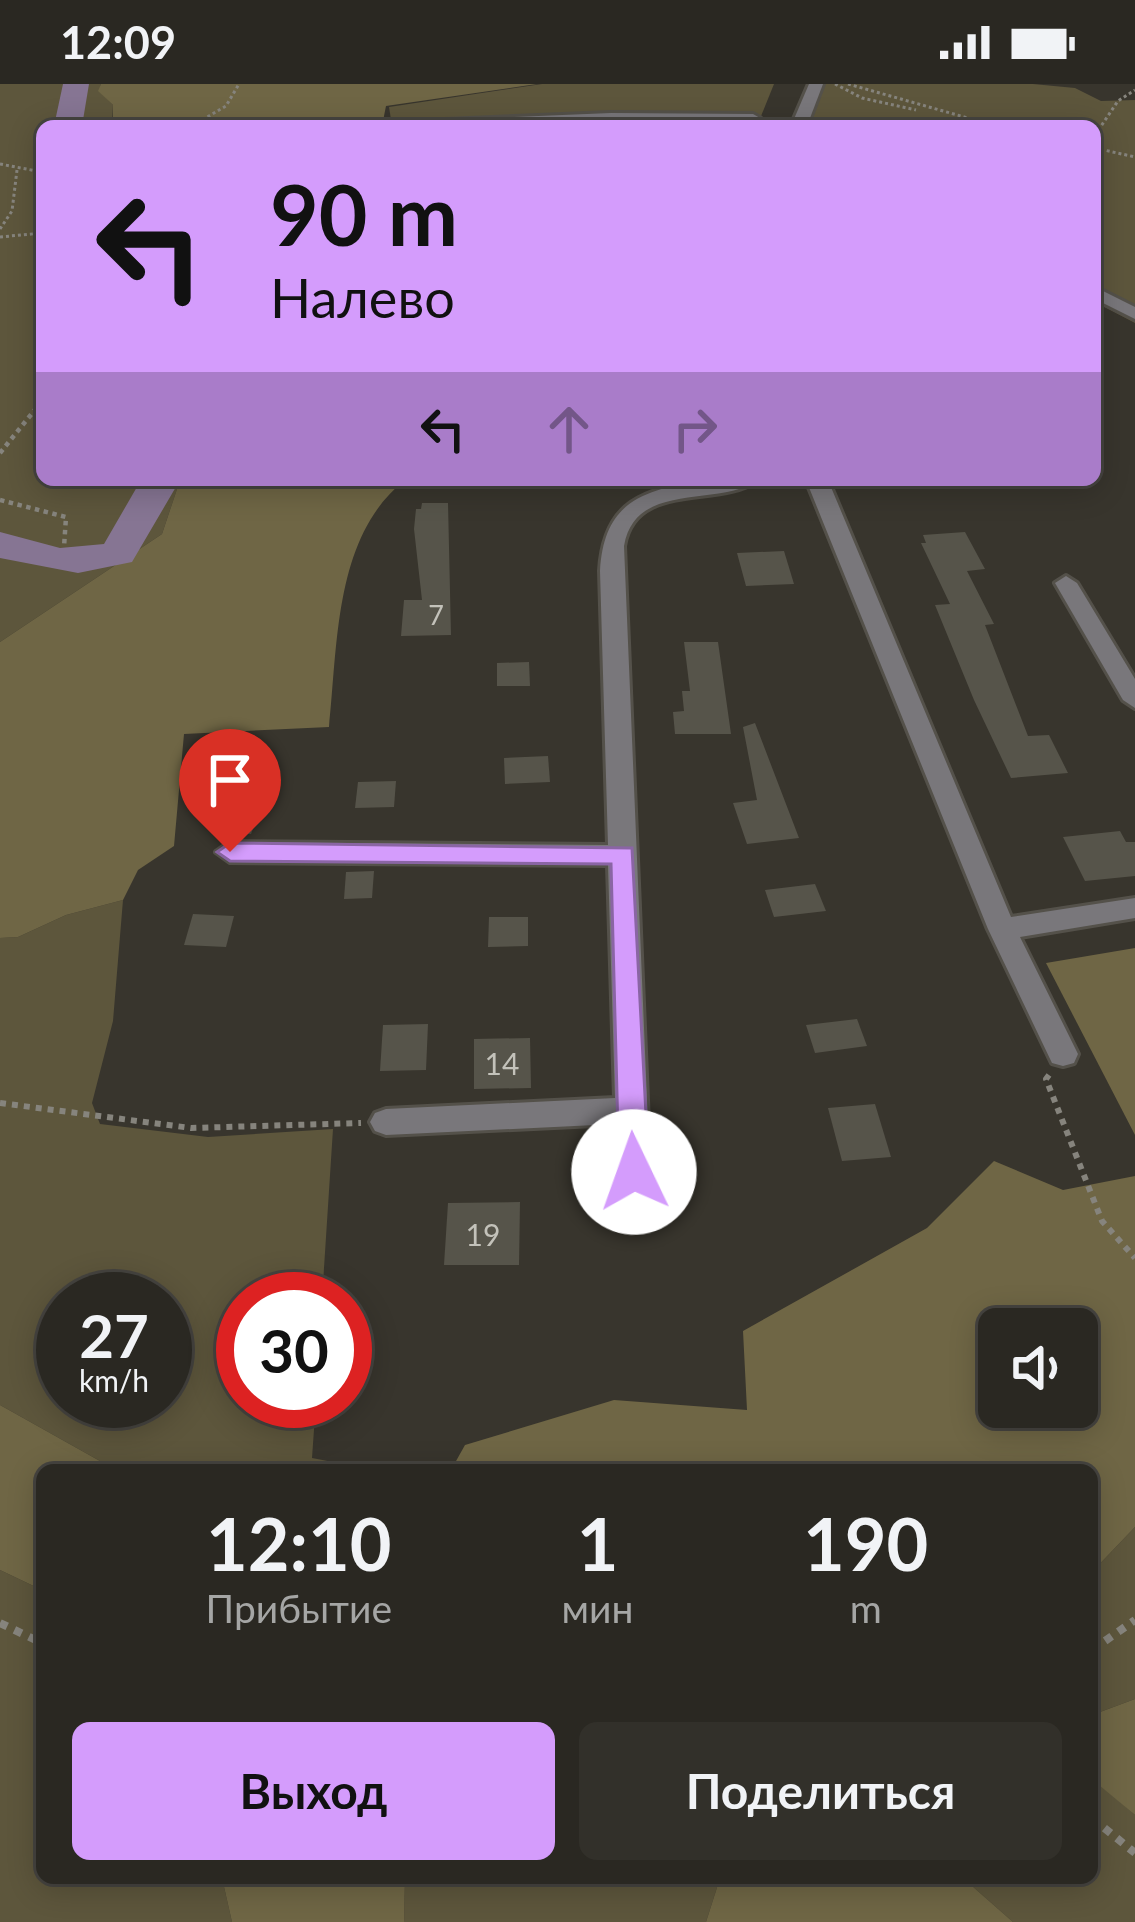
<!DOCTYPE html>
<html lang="ru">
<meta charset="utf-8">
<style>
:root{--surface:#2a2822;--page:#32302a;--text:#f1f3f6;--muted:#a5a6a5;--line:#464440;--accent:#d49cfc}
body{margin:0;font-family:Lato,sans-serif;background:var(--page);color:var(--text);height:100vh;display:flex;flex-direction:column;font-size:45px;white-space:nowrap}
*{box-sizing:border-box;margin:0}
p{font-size:39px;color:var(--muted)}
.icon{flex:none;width:66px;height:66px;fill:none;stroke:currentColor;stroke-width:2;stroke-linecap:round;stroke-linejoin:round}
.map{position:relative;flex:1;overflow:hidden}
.drawer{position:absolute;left:36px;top:1380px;width:1062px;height:420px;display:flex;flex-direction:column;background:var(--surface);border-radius:18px;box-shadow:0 6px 30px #0003,0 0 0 3px var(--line)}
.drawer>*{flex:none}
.guide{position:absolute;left:36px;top:36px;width:1065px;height:366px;border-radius:18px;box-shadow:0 6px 30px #0003,0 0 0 3px var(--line);background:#d49cfc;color:#111;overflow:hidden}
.controls{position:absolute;left:978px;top:1224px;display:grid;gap:24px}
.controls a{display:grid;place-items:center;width:120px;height:120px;border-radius:18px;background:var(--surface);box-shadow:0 6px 30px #0003,0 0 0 3px var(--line);font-size:60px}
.speed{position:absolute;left:36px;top:1188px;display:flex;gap:24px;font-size:60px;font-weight:700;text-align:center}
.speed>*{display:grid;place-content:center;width:156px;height:156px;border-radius:50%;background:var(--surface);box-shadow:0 6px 30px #0003,0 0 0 3px var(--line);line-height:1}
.speed small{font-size:30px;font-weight:400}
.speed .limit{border:18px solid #d22;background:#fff;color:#111}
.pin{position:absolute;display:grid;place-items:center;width:102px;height:102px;color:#fff;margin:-123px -51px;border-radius:50% 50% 50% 0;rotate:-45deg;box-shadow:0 0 12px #0007}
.pin .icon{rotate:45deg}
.me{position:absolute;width:132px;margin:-66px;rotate:357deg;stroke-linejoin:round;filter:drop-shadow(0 0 9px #0008)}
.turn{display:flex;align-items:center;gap:42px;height:252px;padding:0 36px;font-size:54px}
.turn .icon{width:156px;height:156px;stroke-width:2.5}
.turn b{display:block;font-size:84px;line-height:102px}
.lanes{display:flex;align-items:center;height:114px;padding:0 36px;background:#0003;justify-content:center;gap:60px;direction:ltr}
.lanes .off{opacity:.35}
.eta{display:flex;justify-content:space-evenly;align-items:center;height:204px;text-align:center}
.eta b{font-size:72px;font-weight:700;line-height:84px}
.button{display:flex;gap:24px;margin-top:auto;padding:24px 36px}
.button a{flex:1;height:138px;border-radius:18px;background:var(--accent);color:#111;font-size:48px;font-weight:700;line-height:138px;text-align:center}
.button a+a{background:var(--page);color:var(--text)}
.status{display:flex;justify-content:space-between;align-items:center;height:84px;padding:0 60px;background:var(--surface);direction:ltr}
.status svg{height:33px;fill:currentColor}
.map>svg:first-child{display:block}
.green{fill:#5d563c;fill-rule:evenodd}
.forest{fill:#6f6645;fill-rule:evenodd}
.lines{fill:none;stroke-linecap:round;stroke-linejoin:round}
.river{fill:#867593;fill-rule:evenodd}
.building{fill:#56544a}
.minor-casing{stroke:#54514a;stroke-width:6}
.path-far3{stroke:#86847d;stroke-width:3;stroke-dasharray:3 3;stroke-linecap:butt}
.path-far2{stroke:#86847d;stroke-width:4.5;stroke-dasharray:4.5 4.5;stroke-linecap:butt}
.path-far1{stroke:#86847d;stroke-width:6;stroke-dasharray:6 6;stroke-linecap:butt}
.path{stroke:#86847d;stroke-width:8;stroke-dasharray:8 8;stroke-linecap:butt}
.minor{fill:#79777b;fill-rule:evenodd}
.route{fill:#d49cfc;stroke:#8a65a4;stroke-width:3}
.labels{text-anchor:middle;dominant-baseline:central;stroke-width:10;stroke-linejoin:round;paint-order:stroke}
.far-number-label{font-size:27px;fill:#c3c2ba}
.number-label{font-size:30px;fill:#c3c2ba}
</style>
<div class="status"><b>12:09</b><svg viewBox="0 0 49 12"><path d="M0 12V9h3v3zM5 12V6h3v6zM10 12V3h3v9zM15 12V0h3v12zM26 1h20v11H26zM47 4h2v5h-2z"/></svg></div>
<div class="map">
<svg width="1135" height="1838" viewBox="0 0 1135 1838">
<rect width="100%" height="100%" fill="#38352d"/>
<g class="green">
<path d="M0,0H101L99,7L113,21L112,42H42V396H180L162,450L0,558Z"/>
<path d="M542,0H774L757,42H392L389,23Z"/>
<path d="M824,0H1033L1075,4L1101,17L1135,16V239L1095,218V42H807Z"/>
<path d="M123,816L113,937L92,1019L100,1040L208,1053L333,1045L322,1215H243V1317H316L312,1374L374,1386H116L0,1321V854L18,853L66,831ZM63,1215H165V1317H63Z"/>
<path d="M1135,1443V1615L1092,1631V1488Z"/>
<path d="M0,1486L42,1506V1794H222L232,1838H0Z"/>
<path d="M1092,1693L1135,1731V1838H1013L963,1794H1092Z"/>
<path d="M405,1794H720L706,1838H404Z"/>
</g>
<g class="forest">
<path d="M101,0H537L386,22L382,42H113V21L98,7Z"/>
<path d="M180,396H405C334,452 338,560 329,643L184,650L174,762L138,786L123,816L66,831L18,853L0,854V558L162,450Z"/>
<path d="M1135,864V1051L1046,879Z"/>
<path d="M994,1077L1063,1106L1135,1092V1443L1092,1488V1386H451L465,1361L614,1316L747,1326L743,1247L927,1144ZM1077,1245V1323H999V1245Z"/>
<path d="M0,1321L116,1386H42V1506L0,1486Z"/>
<path d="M1135,1615V1731L1093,1696L1092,1631Z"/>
<path d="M222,1794H405L404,1838H232Z"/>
<path d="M720,1794H963L1013,1838H706Z"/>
</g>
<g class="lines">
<g class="river">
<path d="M63,0H89L82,42H54Z"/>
<path d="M141,396H180L132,478L78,489L0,474V448L60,464L104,460Z"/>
</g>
</g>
<g class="building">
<path d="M422,419H448L451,551L401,552L404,516H422L414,445L416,425H421Z"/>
<path d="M965,448L985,485L967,487L994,540L985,541L1028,652L1049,651L1068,689L1011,694L974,616L935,521L950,520L921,459H926L923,451Z"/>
<path d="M784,467L794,500L746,502L737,469Z"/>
<path d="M684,558H718L731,650H675L673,628L684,627L682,607H690Z"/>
<path d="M529,578L530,602H497V579Z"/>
<path d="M755,639L799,754L747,760L733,719L757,716L743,643Z"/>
<path d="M212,667H251L245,695H205Z"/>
<path d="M548,672L550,698L505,700L504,674Z"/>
<path d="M396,697L394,723L355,724L358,698Z"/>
<path d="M223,723L260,726L251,750L213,747Z"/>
<path d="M1120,747L1126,758H1135V792L1085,797L1063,753Z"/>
<path d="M374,787L372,814L344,815L346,788Z"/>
<path d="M815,800L826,827L774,833L765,806Z"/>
<path d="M193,830L234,832L226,863L184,861Z"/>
<path d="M489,833H528V862L488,863Z"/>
<path d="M857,935L867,962L815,969L806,941Z"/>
<path d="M428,940L426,986L380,987L383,941Z"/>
<path d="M530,954L531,1004L474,1005V955Z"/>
<path d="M875,1020L891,1073L842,1077L828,1024Z"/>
<path d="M520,1118L519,1181H444L448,1119Z"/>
</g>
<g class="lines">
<defs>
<g id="minor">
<path d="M809,0H823L807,42H791Z"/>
<path d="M611,29L753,30L760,34L753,38L414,42L422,37Z"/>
<path d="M1095,203L1135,223V235L1095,215Z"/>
<path d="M705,396H758C719,424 635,396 624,462L650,1088L646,1098L634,1102L622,1098L618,1088L616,1040L386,1051L375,1047L370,1038L375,1029L386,1025L615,1014L608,781L230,778L216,768L230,758L608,761L600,487C604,417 643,406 705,396Z"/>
<path d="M806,396H828L1011,833L1135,814V834L1020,853L1078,970L1074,979L1063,982L1052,979L988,845Z"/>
<path d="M1066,492L1077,499L1135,595V624L1123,616L1055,499Z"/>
</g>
</defs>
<use href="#minor" class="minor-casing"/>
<g class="path-far3">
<path d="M835,0L862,14L916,26"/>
<path d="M848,0L996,42"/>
<path d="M192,42L226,22L239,0"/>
<path d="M1095,51L1118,17L1135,6"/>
<path d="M1095,64L1135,73"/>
<path d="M0,80L42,88"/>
<path d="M0,145L12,127L17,86"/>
<path d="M0,153L42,149"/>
</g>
<g class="path-far2">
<path d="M0,369L42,317"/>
<path d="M0,416L66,433L64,463"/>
</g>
<g class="path-far1">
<path d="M1049,991L1046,995L1102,1137L1135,1174"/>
<path d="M0,1019L191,1044L361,1039"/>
</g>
<g class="path">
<path d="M0,1539L42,1559"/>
<path d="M1092,1566L1135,1536"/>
<path d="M1092,1734L1135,1769"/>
</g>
<use href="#minor" class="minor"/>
</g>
<path class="route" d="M230,759L632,764L649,1088L644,1097L634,1101L623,1097L619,1088L611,780L230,777L217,768Z"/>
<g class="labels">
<g class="far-number-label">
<text x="436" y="530">7</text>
</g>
<g class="number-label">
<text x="502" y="979">14</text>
<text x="483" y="1150">19</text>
</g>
</g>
</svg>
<div class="controls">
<a><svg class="icon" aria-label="sound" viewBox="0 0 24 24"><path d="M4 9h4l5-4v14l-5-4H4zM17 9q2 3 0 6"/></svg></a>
</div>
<div class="speed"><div>27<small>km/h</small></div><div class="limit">30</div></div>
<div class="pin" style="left:230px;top:768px;background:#d93025"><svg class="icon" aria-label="arrive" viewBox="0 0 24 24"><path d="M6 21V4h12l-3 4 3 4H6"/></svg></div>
<svg class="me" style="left:634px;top:1088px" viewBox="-20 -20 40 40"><circle r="19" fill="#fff"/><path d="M0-13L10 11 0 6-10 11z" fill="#d49cfc"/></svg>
<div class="guide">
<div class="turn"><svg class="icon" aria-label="left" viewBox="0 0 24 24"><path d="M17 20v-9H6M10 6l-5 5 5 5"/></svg><div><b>90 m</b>Налево</div></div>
<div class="lanes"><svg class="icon" aria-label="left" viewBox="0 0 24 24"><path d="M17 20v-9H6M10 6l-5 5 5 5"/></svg><svg class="icon off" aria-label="ahead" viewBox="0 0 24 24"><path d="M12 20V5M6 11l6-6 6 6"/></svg><svg class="icon off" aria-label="right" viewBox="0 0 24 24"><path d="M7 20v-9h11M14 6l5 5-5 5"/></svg></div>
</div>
<section class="drawer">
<div class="eta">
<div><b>12:10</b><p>Прибытие</p></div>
<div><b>1</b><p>мин</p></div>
<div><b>190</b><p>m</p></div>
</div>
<div class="button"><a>Выход</a><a>Поделиться</a></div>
</section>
</div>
